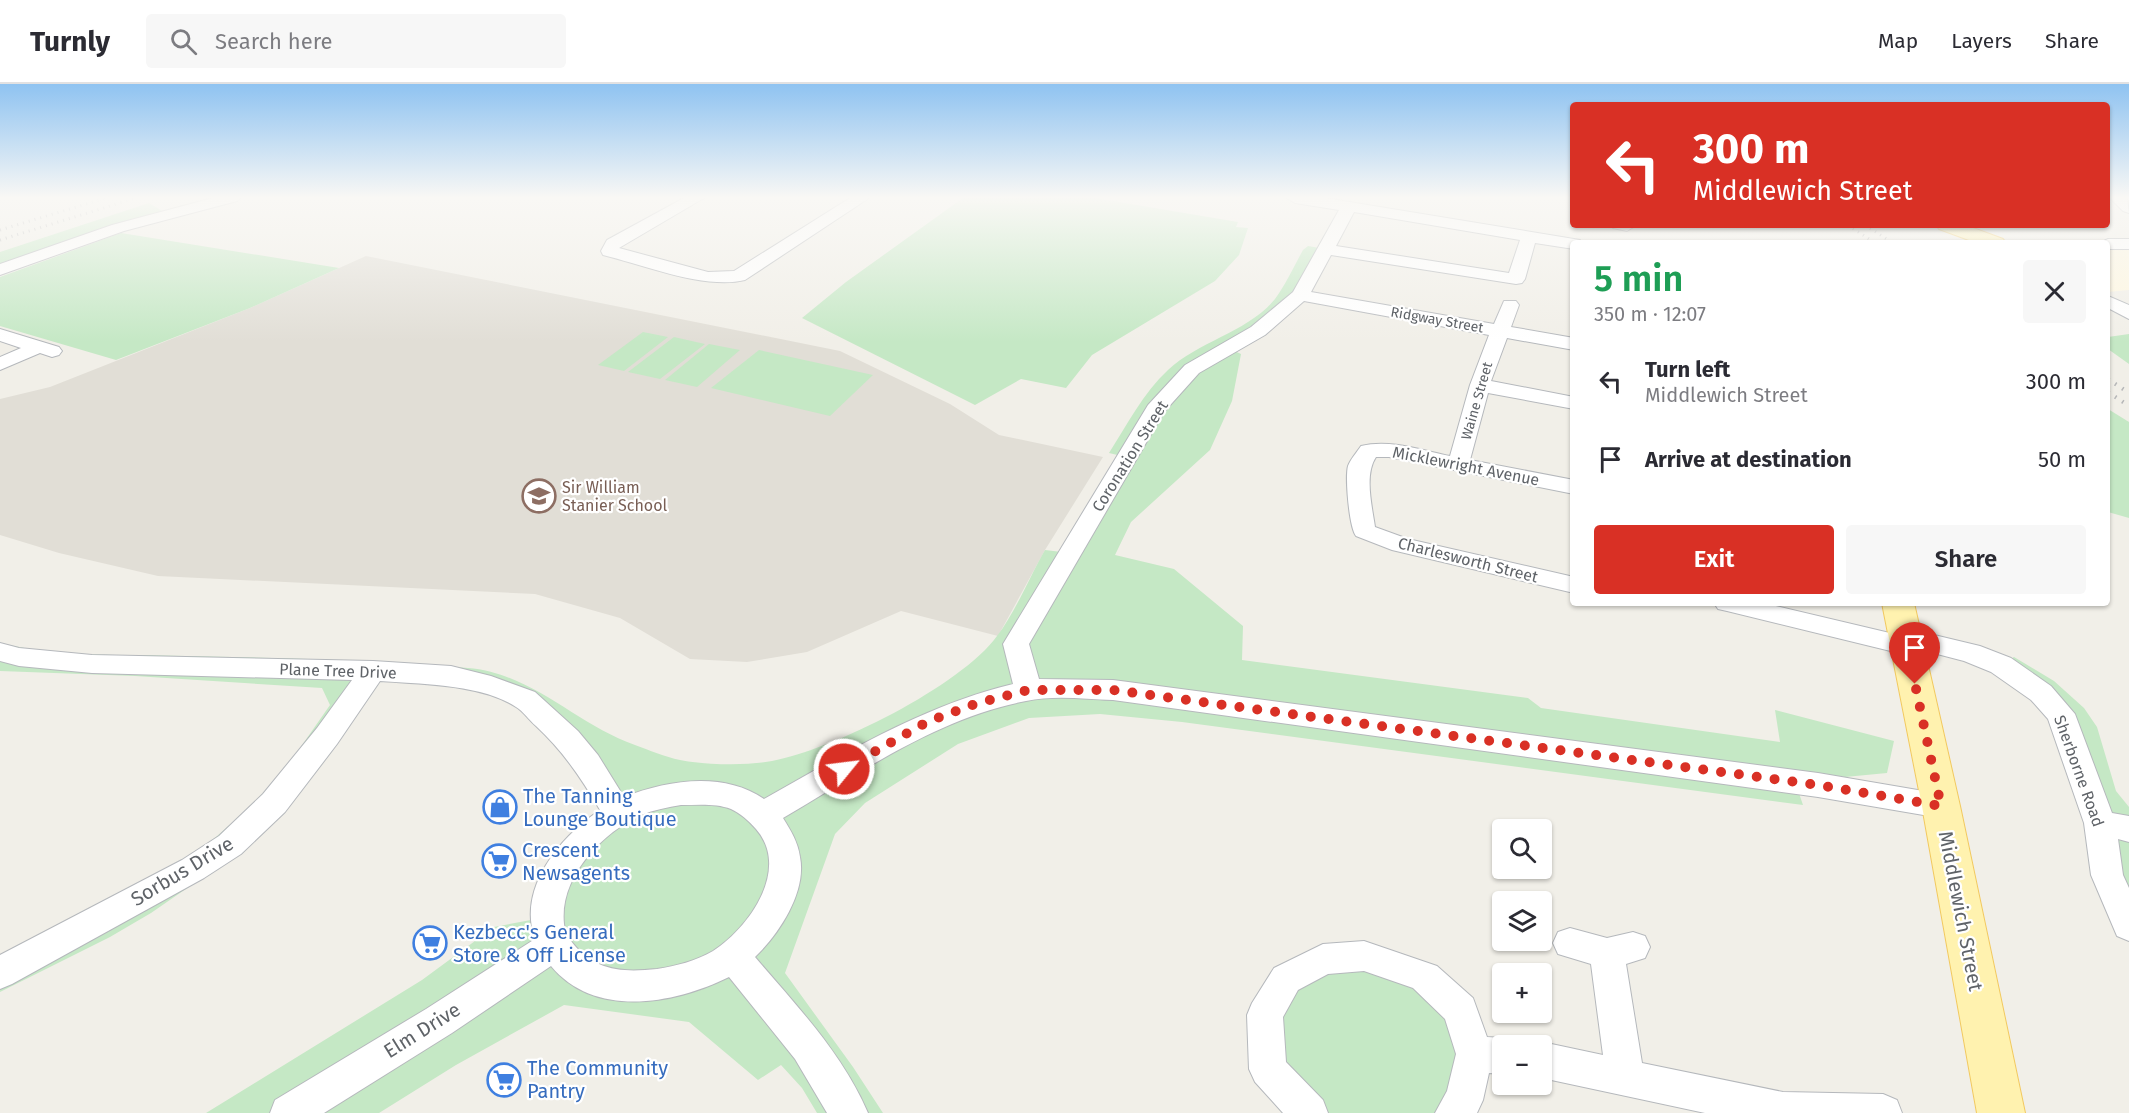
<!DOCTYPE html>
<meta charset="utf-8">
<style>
:root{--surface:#fff;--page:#f7f7f7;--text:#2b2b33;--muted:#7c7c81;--line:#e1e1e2;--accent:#d93025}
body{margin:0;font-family:"Fira Sans",sans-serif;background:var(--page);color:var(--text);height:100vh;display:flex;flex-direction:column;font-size:22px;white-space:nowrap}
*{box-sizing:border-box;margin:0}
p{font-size:20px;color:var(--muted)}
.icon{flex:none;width:33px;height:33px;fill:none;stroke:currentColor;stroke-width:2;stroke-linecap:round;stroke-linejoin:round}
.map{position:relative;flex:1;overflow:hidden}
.side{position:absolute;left:1570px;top:156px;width:540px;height:366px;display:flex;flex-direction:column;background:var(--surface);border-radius:6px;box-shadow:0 2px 4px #0004}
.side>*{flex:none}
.guide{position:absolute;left:1570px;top:18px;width:540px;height:126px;border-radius:6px;box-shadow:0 2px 4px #0004;background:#d93025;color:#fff;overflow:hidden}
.buttons{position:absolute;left:1492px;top:735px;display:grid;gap:12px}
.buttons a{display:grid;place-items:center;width:60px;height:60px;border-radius:6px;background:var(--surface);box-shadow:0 2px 4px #0004;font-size:30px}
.pin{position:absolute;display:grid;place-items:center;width:51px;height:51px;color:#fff;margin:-62px -26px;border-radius:50% 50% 50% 0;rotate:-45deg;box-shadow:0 0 6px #0007}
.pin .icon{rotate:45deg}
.me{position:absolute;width:66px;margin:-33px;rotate:61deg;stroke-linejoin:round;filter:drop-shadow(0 0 4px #0008)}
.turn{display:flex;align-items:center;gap:21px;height:126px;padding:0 24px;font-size:27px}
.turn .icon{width:78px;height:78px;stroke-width:2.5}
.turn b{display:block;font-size:42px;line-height:51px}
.round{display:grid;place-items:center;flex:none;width:63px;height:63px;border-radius:6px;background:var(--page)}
.summary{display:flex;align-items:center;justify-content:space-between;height:102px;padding:0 24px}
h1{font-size:36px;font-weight:600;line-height:45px;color:#1e9e55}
.action{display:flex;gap:12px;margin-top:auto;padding:12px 24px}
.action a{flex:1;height:69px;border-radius:6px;background:var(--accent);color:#fff;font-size:24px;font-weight:600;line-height:69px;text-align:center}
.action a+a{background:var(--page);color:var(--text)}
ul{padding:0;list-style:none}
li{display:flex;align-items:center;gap:18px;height:78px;padding:0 24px}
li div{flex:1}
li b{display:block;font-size:22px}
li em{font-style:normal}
header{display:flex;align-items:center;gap:36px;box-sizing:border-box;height:84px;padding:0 30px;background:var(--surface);border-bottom:2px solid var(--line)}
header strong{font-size:28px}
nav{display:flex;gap:33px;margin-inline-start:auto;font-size:21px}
.search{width:420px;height:54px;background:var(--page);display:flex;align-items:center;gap:15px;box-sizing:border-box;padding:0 21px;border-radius:6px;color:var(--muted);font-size:22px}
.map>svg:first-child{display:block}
.commercial{fill:#fef7e0}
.education{fill:#e1ded6}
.green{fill:#c5e8c5}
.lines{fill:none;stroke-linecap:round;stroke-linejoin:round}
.minor-casing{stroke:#b5b8bc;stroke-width:2}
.major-casing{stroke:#f2c960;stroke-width:2}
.minor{fill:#fff;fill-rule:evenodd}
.major{fill:#fff2af;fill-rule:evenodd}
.rail-far1{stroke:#b6b7b8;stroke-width:3;stroke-dasharray:1 5;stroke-linecap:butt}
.rail{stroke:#b6b7b8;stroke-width:4;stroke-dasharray:1.5 7;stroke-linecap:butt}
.route{stroke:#d93025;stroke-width:10;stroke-dasharray:0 18}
.labels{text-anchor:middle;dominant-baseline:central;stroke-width:4.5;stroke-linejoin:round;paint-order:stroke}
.far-street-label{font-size:14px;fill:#5f6368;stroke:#fff}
.street-label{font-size:16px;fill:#5f6368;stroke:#fff}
.education-label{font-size:16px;fill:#785e54;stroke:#fff;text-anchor:start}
.near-shop-label{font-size:20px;fill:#366cbe;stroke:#fff;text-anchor:start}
.near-street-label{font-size:20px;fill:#5f6368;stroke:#fff}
</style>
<header>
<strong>Turnly</strong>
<div class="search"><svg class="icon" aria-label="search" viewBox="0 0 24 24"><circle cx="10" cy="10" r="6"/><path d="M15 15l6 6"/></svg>Search here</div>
<nav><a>Map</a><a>Layers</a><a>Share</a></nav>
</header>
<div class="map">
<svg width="2129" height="1029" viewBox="0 0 2129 1029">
<rect width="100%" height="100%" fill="#f1efe8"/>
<path class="commercial" d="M2108,166H2129V206L2108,208Z"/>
<path class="education" d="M366,172L840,267L950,320L999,351L1103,373L1045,466L998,552L901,527L807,568L747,578L690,575L620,534L535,510L158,492L59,469L0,451V315L50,303L250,224Z"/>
<g class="green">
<path d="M963,114H1095L1238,138L1236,143L1248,144L1239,171L1215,197L1092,271L1066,304L1021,295L975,321L802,234L846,198Z"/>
<path d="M149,119L167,130L0,186V168Z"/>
<path d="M121,149L339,184L250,224L116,276L0,242V193Z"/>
<path d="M1308,162L1325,165L1300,211L1228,264L1241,270L1232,317L1210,366L1131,438L1115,471L1174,485L1243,542L1242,576L1528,614L1541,624L1780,658L1775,626L1894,657L1887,689L1845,693L1791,686L1803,721L1182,638L1100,630L1029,634L958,660L865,719L835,750L785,889L853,983L883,1029H817L802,1004L781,981L758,996L689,938L564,921L456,981L379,1029H206L422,896L494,843L547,833L551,804L618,729L525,615L373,587L238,769L151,829L110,853L0,908V874L180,780L216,753L250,723L284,687L330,621L322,604L135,592L0,587V559C61,574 123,570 185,572C279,574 374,576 468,584C532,589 577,641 635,661C649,666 665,673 680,676C705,681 747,682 772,677C832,666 961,602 997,552C1015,529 1030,492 1045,466L1070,469L1126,373L1109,369C1127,341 1143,309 1168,286C1199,257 1248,248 1275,215C1286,200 1294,182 1303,166Z"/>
<path d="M643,248L668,253L624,287L598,281Z"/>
<path d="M2129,250V280L2108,265V253Z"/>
<path d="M674,253L705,260L660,295L628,288Z"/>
<path d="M709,260L740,266L697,303L665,296Z"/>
<path d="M759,266L873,291L830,332L711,304Z"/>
<path d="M2108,325L2129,338V434L2108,428Z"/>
<path d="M2014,573L2054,597L2084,624L2097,643L2116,707L2129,723V842L2061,630L2001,581Z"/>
<path d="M1364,872L1460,926L1454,1029H1309L1268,985L1286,895Z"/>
</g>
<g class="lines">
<defs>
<g id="minor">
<path d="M213,114H240L237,117L124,147L0,191V180L112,141Z"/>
<path d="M684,114H704L619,164L708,188L734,187L850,114H869L745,196C705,206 644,181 603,171L601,167L607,156Z"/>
<path d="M1287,114H1325L1580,156L1582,159H1574V165L1535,159L1525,195L1522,199L1516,200L1331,171L1311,208L1494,240L1504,217H1516L1519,221L1511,243L1574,254V266L1507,254L1491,297L1574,313V325L1488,309L1470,376L1574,396V410L1389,373H1376C1364,391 1372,422 1375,443L1408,455L1574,493V509L1392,466L1356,452C1349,443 1345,393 1348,382C1350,376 1357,368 1361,362C1390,355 1421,366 1450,372L1470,301L1489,251L1304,217L1265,251L1199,289L1164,328L1029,560L1039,595L1113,596L1818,689L1941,710L1952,713L1956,722L1952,731L1941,734L1818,713L1113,616C1084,615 1054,611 1026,617C937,634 860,689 783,734C791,747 798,758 800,773C807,808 779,850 755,873C796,921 843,970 868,1029H827L795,975L729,893C674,920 595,935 551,882L452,949L324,1029H270L275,1016L426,925L535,855C517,804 560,753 600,726C581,694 563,667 536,642C529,636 523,627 516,623C482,600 419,600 380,597L337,660L285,728L241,770L204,794L12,900L0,905V871L182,776L219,752L263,710L317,644L352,596L92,589L19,582L0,577V559L19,564L92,571L373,577L451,582L491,592L535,608L578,647L598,671L624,713C668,696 723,687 764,715C844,670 922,622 1013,600L1003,560L1148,321L1185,281L1251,243L1293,208L1339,126L1295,119ZM1354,128L1520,156L1509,189L1336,162ZM681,721C697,721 716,719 731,725C740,729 749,737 756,745C791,785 749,844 713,867C696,877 676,882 657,885C637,887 617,888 599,880C584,873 566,857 564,840C559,793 602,749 641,731C654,726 668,723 681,721Z"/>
<path d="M2110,114H2127L2129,129L2123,127Z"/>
<path d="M1611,141H1634L1635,142L1627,147L1613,144Z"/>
<path d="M2108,155H2129V165H2108V159H2100Z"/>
<path d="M2108,212L2129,221V235L2108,224Z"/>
<path d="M0,245L59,263L62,267L59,271L52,273L40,269L0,286V273L21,264L0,257Z"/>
<path d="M1714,519H1763L1894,550L1896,547L1905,544L1980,562L2011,574L2051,602L2075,630L2112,729L2129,732V758L2118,755L2123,791L2129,804V857L2117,852L2091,791L2084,739L2048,635L2031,616L1991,588L1964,577L1918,565L1916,568L1907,571L1727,527L1718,525Z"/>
<path d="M1570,844L1607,854L1633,848L1645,852L1650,863L1645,874L1626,880L1642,979L1783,1008L1883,1010L1897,1016L1902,1029H1705L1542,994V962H1534L1542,958L1603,971L1591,880L1558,870L1553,859L1558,848Z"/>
<path d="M1364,857L1437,882L1473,914L1487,953L1503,954L1516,960L1517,962H1503V990L1489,989L1483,1016L1477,1029H1435L1447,1007L1456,970L1445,935L1413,904L1364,887L1328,890L1298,906L1283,933L1286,978L1323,1016L1328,1029H1283L1255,998L1249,985L1247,931L1252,919L1274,884L1323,860Z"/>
</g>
<g id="major">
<path d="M1936,141H1965L2003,155L2006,159H1977L1939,145Z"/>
<path d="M1882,519H1914L1960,722L2025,1029H1977L1922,722Z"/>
</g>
</defs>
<use href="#minor" class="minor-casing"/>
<use href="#major" class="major-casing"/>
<use href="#minor" class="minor"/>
<use href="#major" class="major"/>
<g class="rail-far1">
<path d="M1848,141L1875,159"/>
<path d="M1865,141L1893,159"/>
<path d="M0,146L106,114"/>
<path d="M0,156L136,114"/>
</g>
<g class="rail">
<path d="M2108,295L2129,309"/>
<path d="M2108,308L2129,322"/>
</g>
</g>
<linearGradient id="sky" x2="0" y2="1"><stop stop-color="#8fc3f1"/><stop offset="0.44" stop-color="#f9f8f5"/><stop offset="1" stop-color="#f9f8f5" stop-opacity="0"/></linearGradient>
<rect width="2129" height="258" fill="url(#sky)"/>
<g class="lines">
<path class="route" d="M844,685L927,638L975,620L1028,606H1113L1818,701L1941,722L1915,600"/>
</g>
<defs>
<symbol id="school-ring" viewBox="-11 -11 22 22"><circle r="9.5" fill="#fff" stroke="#8d6e63" stroke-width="1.5"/><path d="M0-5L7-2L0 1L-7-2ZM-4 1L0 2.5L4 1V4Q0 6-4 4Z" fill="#8d6e63"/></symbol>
<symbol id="shop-ring" viewBox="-11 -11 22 22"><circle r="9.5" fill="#fff" stroke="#3f7fe0" stroke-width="1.5"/><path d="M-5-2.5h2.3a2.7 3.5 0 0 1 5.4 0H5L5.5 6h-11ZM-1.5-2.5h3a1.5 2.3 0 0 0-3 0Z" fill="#3f7fe0"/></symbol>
<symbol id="supermarket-ring" viewBox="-11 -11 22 22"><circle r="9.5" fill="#fff" stroke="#3f7fe0" stroke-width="1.5"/><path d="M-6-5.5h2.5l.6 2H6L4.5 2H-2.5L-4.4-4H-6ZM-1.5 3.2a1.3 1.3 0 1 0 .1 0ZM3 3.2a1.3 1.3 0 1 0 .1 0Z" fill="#3f7fe0"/></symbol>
</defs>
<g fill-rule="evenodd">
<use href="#school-ring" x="520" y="393" width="38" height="38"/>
<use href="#shop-ring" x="481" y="704" width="38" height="38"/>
<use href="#supermarket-ring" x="480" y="758" width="38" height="38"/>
<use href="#supermarket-ring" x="411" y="840" width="38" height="38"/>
<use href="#supermarket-ring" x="485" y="977" width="38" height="38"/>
</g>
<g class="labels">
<g class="far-street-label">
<text transform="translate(1437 236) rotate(10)">Ridgway Street</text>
<text transform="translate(1477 317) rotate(-74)">Waine Street</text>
</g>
<g class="street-label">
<text transform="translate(1130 372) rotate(-58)">Coronation Street</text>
<text transform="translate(1466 382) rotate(11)">Micklewright Avenue</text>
<text transform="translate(1468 476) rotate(14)">Charlesworth Street</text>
<text transform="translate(338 587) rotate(2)">Plane Tree Drive</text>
<text transform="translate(2079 687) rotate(70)">Sherborne Road</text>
</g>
<g class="education-label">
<text x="562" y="403">Sir William<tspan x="562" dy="18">Stanier School</tspan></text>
</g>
<g class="near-shop-label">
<text x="523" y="712">The Tanning<tspan x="523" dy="23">Lounge Boutique</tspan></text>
<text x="522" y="766">Crescent<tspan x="522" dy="23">Newsagents</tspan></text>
<text x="453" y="848">Kezbecc's General<tspan x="453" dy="23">Store &amp; Off License</tspan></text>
<text x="527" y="984">The Community<tspan x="527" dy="23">Pantry</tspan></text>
</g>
<g class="near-street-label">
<text transform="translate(182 787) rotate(-31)">Sorbus Drive</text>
<text transform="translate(1961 827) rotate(79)">Middlewich Street</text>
<text transform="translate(422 946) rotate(-32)">Elm Drive</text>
</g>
</g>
</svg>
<div class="buttons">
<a><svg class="icon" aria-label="search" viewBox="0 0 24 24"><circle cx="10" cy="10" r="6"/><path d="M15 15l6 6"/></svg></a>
<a><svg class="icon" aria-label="layers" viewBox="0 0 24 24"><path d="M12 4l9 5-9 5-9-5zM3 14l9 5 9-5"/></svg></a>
<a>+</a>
<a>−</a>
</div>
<div class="pin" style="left:1915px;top:600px;background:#d93025"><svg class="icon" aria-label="arrive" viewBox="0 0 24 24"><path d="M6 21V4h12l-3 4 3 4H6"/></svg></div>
<svg class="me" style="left:844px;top:685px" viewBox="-20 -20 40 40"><circle r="17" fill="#d93025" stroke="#fff" stroke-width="3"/><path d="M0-11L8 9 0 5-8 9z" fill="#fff"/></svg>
<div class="guide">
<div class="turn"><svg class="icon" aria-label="left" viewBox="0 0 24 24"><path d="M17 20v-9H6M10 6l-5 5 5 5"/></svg><div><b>300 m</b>Middlewich Street</div></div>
</div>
<section class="side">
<div class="summary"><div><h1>5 min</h1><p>350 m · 12:07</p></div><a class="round"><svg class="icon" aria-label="close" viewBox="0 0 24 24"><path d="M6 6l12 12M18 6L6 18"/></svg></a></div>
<ul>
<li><svg class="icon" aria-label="left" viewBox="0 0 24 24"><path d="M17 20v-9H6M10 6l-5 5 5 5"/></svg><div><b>Turn left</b><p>Middlewich Street</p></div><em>300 m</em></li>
<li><svg class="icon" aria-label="arrive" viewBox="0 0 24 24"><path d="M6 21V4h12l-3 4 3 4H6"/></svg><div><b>Arrive at destination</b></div><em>50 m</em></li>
</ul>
<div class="action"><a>Exit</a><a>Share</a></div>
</section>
</div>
